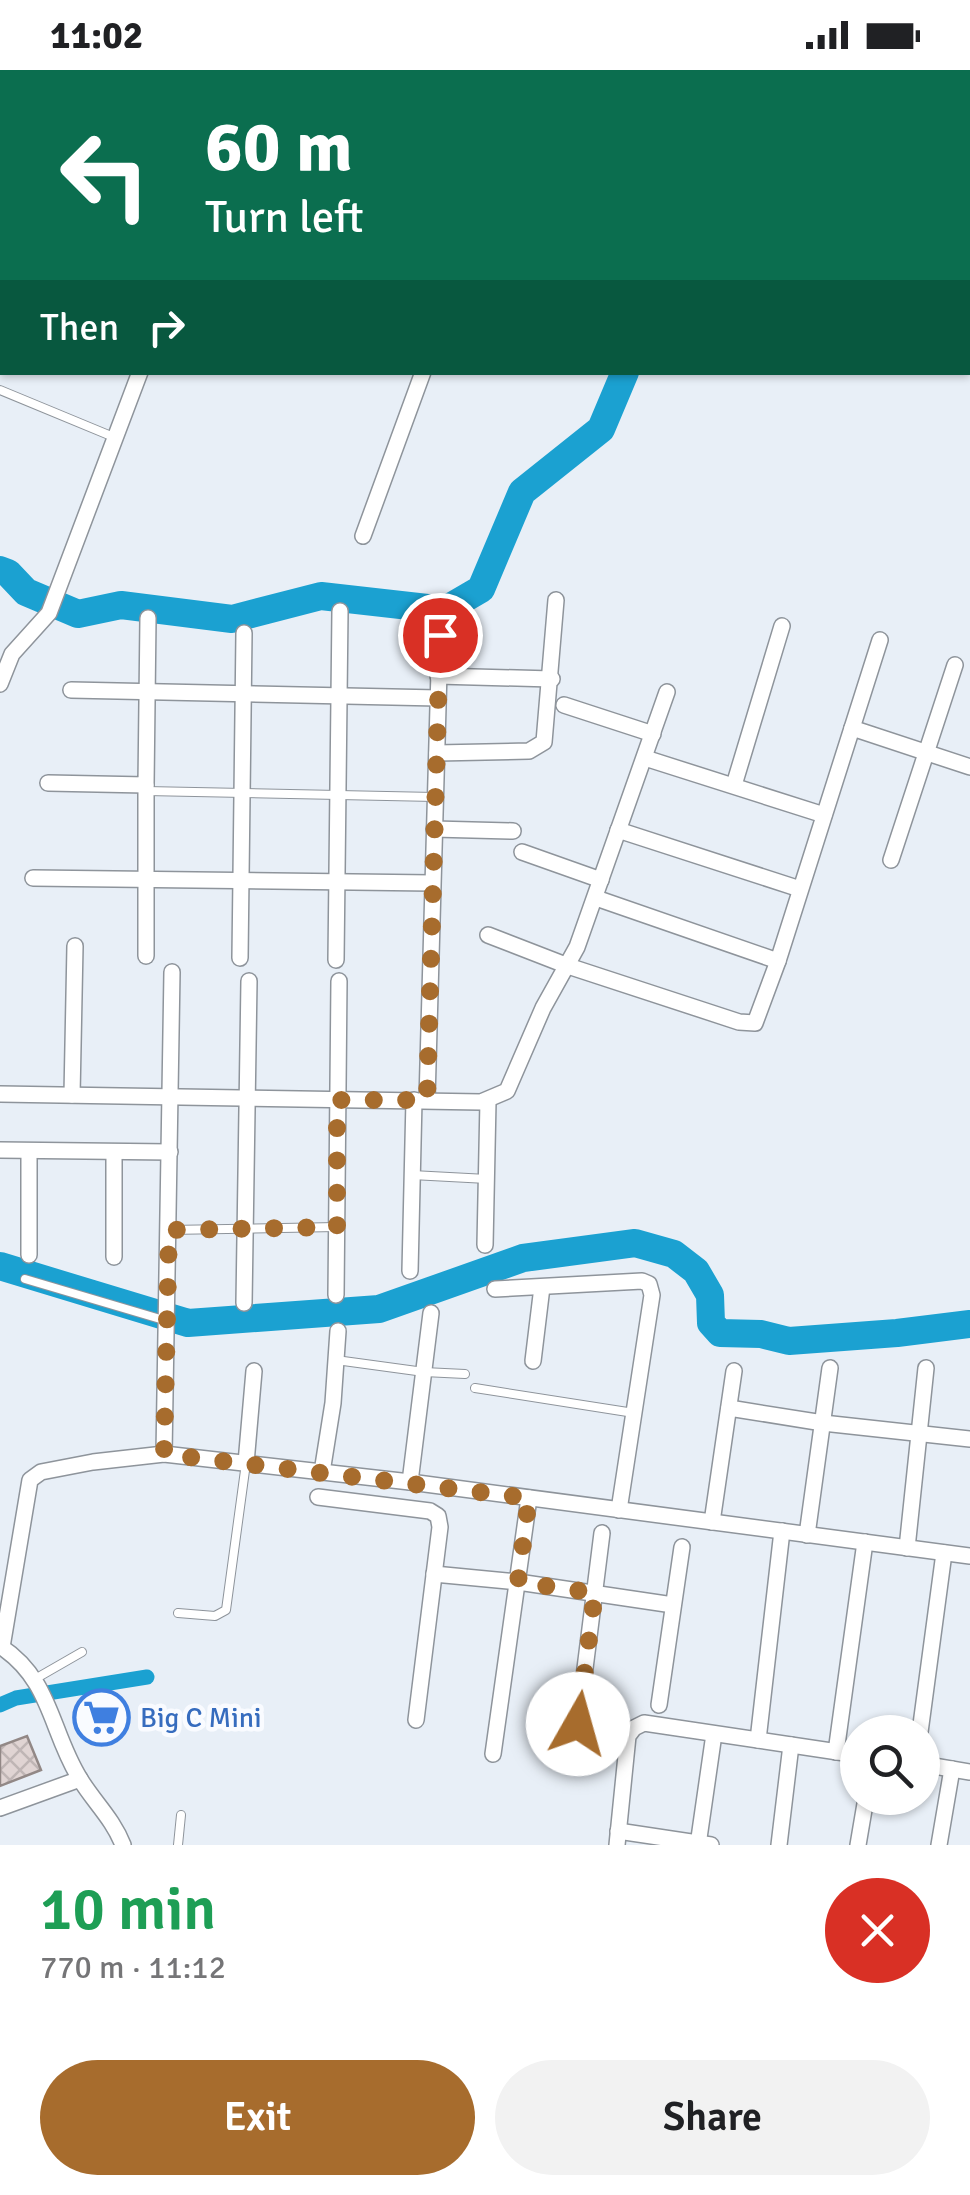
<!DOCTYPE html>
<meta charset="utf-8">
<style>
:root{--surface:#fff;--page:#f2f2f2;--text:#202124;--muted:#757577;--accent:#a76c2d}
body{margin:0;font-family:Signika,sans-serif;background:var(--page);color:var(--text);height:100vh;display:flex;flex-direction:column;font-size:38px;white-space:nowrap}
*{box-sizing:border-box;margin:0}
p{font-size:32px;color:var(--muted)}
.icon{flex:none;width:55px;height:55px;fill:none;stroke:currentColor;stroke-width:2;stroke-linecap:round;stroke-linejoin:round}
.map{position:relative;height:1775px;overflow:hidden}
.details{display:flex;flex-direction:column;background:var(--surface);flex:1}
.details>*{flex:none}
.banner{position:absolute;left:0px;top:0px;width:970px;height:305px;box-shadow:0 2px 8px #0004;background:#0b6e4f;color:#fff;overflow:hidden}
.controls{position:absolute;left:840px;top:1645px;display:grid;gap:20px}
.controls a{display:grid;place-items:center;width:100px;height:100px;border-radius:50%;background:var(--surface);box-shadow:0 2px 8px #0004;font-size:50px}
.pin{position:absolute;display:grid;place-items:center;width:85px;height:85px;color:#fff;margin:-42px;border:5px solid #fff;border-radius:50%;box-shadow:0 2px 10px #0007}
.me{position:absolute;width:110px;margin:-55px;rotate:7deg;stroke-linejoin:round;filter:drop-shadow(0 0 8px #0008)}
.turn{display:flex;align-items:center;gap:35px;height:210px;padding:0 40px;font-size:45px}
.turn .icon{width:130px;height:130px;stroke-width:2.5}
.turn b{display:block;font-size:70px;line-height:85px}
.then{display:flex;align-items:center;height:95px;padding:0 40px;background:#0003;gap:20px;font-size:38px}
.round{display:grid;place-items:center;flex:none;width:105px;height:105px;border-radius:52px;background:var(--page)}
.summary{display:flex;align-items:center;justify-content:space-between;height:170px;padding:0 40px}
h1{font-size:60px;font-weight:600;line-height:75px;color:#1e9e55}
.primary-button{display:flex;gap:20px;margin-top:auto;padding:20px 40px}
.primary-button a{flex:1;height:115px;border-radius:60px;background:var(--accent);color:#fff;font-size:40px;font-weight:600;line-height:115px;text-align:center}
.primary-button a+a{background:var(--page);color:var(--text)}
.status{display:flex;justify-content:space-between;align-items:center;height:70px;padding:0 50px;background:var(--surface);direction:ltr}
.status svg{height:28px;fill:currentColor}
.map>svg:first-child{display:block}
.lines{fill:none;stroke-linecap:round;stroke-linejoin:round}
.canal{stroke:#1ba1d1;stroke-width:15}
.river{stroke:#1ba1d1;stroke-width:28}
.building{fill:url(#building-cross-hatch);stroke:#928886;stroke-width:2.5}
.service-casing{stroke:#8e949b;stroke-width:10}
.minor-casing{stroke:#8e949b;stroke-width:18}
.service{stroke:#fff;stroke-width:8}
.minor{stroke:#fff;stroke-width:15}
.route{stroke:#a76c2d;stroke-width:18;stroke-dasharray:0 32.4}
.labels{text-anchor:middle;dominant-baseline:central;stroke-width:9;stroke-linejoin:round;paint-order:stroke}
.shop-label{font-size:28px;fill:#366cbe;stroke:#f9fbff;text-anchor:start}
</style>
<div class="status"><b>11:02</b><svg viewBox="0 0 49 12"><path d="M0 12V9h3v3zM5 12V6h3v6zM10 12V3h3v9zM15 12V0h3v12zM26 1h20v11H26zM47 4h2v5h-2z"/></svg></div>
<div class="map">
<svg width="970" height="1775" viewBox="0 0 970 1775">
<defs>
<pattern id="building-cross-hatch" width="8" height="8" patternUnits="userSpaceOnUse" patternTransform="scale(2.5)"><rect width="8" height="8" fill="#e0d4d3"/><path d="M0 0l8 8M0 8l8-8" fill="none" stroke="#bfb5b5"/></pattern>
</defs>
<rect width="100%" height="100%" fill="#e8eff7"/>
<g class="lines">
<path class="canal" d="M0,1635L16,1628L147,1607"/>
<g class="river">
<path d="M968,145H970"/>
<path d="M0,500L8,503L26,522L78,544L121,535L232,549L321,526L445,540L481,519L522,422L601,359L625,302"/>
<path d="M0,1196L188,1253L379,1239L523,1188L635,1173L674,1184L696,1201L710,1225L711,1253L720,1263L761,1264L789,1271L897,1263L970,1254"/>
</g>
</g>
<g class="building">
<path d="M108,1622L122,1661L95,1673L78,1635Z"/>
<path d="M27,1666L41,1700L0,1716V1676Z"/>
</g>
<g class="lines">
<defs>
<g id="service">
<path d="M0,158L2,159"/>
<path d="M0,320L116,368"/>
<path d="M146,721L435,727"/>
<path d="M412,1105L487,1109"/>
<path d="M169,1160L337,1157"/>
<path d="M25,1209L167,1251"/>
<path d="M336,1290L424,1302L465,1304"/>
<path d="M475,1318L634,1343"/>
<path d="M178,1543L215,1546L226,1540L246,1393"/>
<path d="M35,1609L82,1582"/>
<path d="M178,1775L181,1745"/>
</g>
<g id="minor">
<path d="M31,0L39,2"/>
<path d="M154,2L155,0"/>
<path d="M251,2L252,0"/>
<path d="M347,2L348,0"/>
<path d="M439,2L440,0"/>
<path d="M535,2L536,0"/>
<path d="M363,466L423,302"/>
<path d="M438,606L552,609"/>
<path d="M0,614L12,584L49,543L140,302"/>
<path d="M71,620L438,628"/>
<path d="M564,635L653,664"/>
<path d="M852,658L970,697"/>
<path d="M437,683L529,681L544,672L556,530"/>
<path d="M645,688L824,745"/>
<path d="M48,713L146,715L148,548"/>
<path d="M734,715L782,556"/>
<path d="M434,759L513,761"/>
<path d="M618,760L800,819"/>
<path d="M522,782L601,810"/>
<path d="M891,790L955,595"/>
<path d="M33,808L432,813"/>
<path d="M596,828L778,891"/>
<path d="M488,865L568,896L739,952L755,953L778,891L880,570"/>
<path d="M146,886V715"/>
<path d="M240,888L244,563"/>
<path d="M336,890L340,541"/>
<path d="M0,1024L481,1032L507,1021L543,938L577,877L667,622"/>
<path d="M72,1025L75,876"/>
<path d="M427,1030L440,565"/>
<path d="M0,1080L170,1082"/>
<path d="M485,1175L488,1031"/>
<path d="M29,1185V1081"/>
<path d="M114,1187V1082"/>
<path d="M410,1201L414,1030"/>
<path d="M495,1219L642,1211L649,1214L652,1225L619,1440"/>
<path d="M336,1225L339,911"/>
<path d="M244,1233L249,911"/>
<path d="M533,1291L542,1217"/>
<path d="M729,1338L823,1353L970,1369"/>
<path d="M164,1384L172,902"/>
<path d="M246,1393L254,1301"/>
<path d="M322,1402L333,1333L338,1261"/>
<path d="M410,1412L431,1243"/>
<path d="M318,1427L430,1441L438,1446L440,1457L416,1650"/>
<path d="M712,1452L734,1301"/>
<path d="M807,1465L830,1298"/>
<path d="M907,1478L926,1298"/>
<path d="M434,1504L518,1512L673,1535"/>
<path d="M0,1576C52,1610 50,1661 80,1709C94,1732 113,1749 123,1775"/>
<path d="M2,1577L30,1410L41,1402L93,1392L164,1384L410,1412L970,1486"/>
<path d="M659,1635L682,1477"/>
<path d="M920,1662L944,1483"/>
<path d="M758,1670L782,1461"/>
<path d="M836,1682L865,1472"/>
<path d="M493,1684L529,1428"/>
<path d="M574,1686L602,1463"/>
<path d="M922,1694L970,1702"/>
<path d="M0,1738L80,1709"/>
<path d="M618,1761L711,1775"/>
<path d="M617,1775L628,1666L634,1658L644,1653L858,1685"/>
<path d="M698,1775L714,1664"/>
<path d="M779,1775L791,1675"/>
<path d="M858,1775L866,1728"/>
<path d="M939,1775L952,1699"/>
</g>
</defs>
<use href="#service" class="service-casing"/>
<use href="#minor" class="minor-casing"/>
<use href="#service" class="service"/>
<use href="#minor" class="minor"/>
</g>
<g class="lines">
<path class="route" d="M440,565L427,1030H337V1157L169,1160L164,1384L529,1428L518,1512L595,1523L578,1654"/>
</g>
<defs>
<symbol id="supermarket-ring" viewBox="-11 -11 22 22"><circle r="9.5" fill="#f9fbff" stroke="#3f7fe0" stroke-width="1.5"/><path d="M-6-5.5h2.5l.6 2H6L4.5 2H-2.5L-4.4-4H-6ZM-1.5 3.2a1.3 1.3 0 1 0 .1 0ZM3 3.2a1.3 1.3 0 1 0 .1 0Z" fill="#3f7fe0"/></symbol>
</defs>
<g fill-rule="evenodd">
<use href="#supermarket-ring" x="70" y="1616" width="63" height="63"/>
</g>
<g class="labels">
<g class="shop-label">
<text x="140" y="1648">Big C Mini</text>
</g>
</g>
</svg>
<div class="controls">
<a><svg class="icon" aria-label="search" viewBox="0 0 24 24"><circle cx="10" cy="10" r="6"/><path d="M15 15l6 6"/></svg></a>
</div>
<div class="pin" style="left:440px;top:565px;background:#d93025"><svg class="icon" aria-label="arrive" viewBox="0 0 24 24"><path d="M6 21V4h12l-3 4 3 4H6"/></svg></div>
<svg class="me" style="left:578px;top:1654px" viewBox="-20 -20 40 40"><circle r="19" fill="#fff"/><path d="M0-13L10 11 0 6-10 11z" fill="#a76c2d"/></svg>
<div class="banner">
<div class="turn"><svg class="icon" aria-label="left" viewBox="0 0 24 24"><path d="M17 20v-9H6M10 6l-5 5 5 5"/></svg><div><b>60 m</b>Turn left</div></div>
<div class="then">Then<svg class="icon" aria-label="right" viewBox="0 0 24 24"><path d="M7 20v-9h11M14 6l5 5-5 5"/></svg></div>
</div>
</div>
<section class="details">
<div class="summary"><div><h1>10 min</h1><p>770 m · 11:12</p></div><a class="round" style="background:#d93025;color:#fff"><svg class="icon" aria-label="close" viewBox="0 0 24 24"><path d="M6 6l12 12M18 6L6 18"/></svg></a></div>
<div class="primary-button"><a>Exit</a><a>Share</a></div>
</section>
